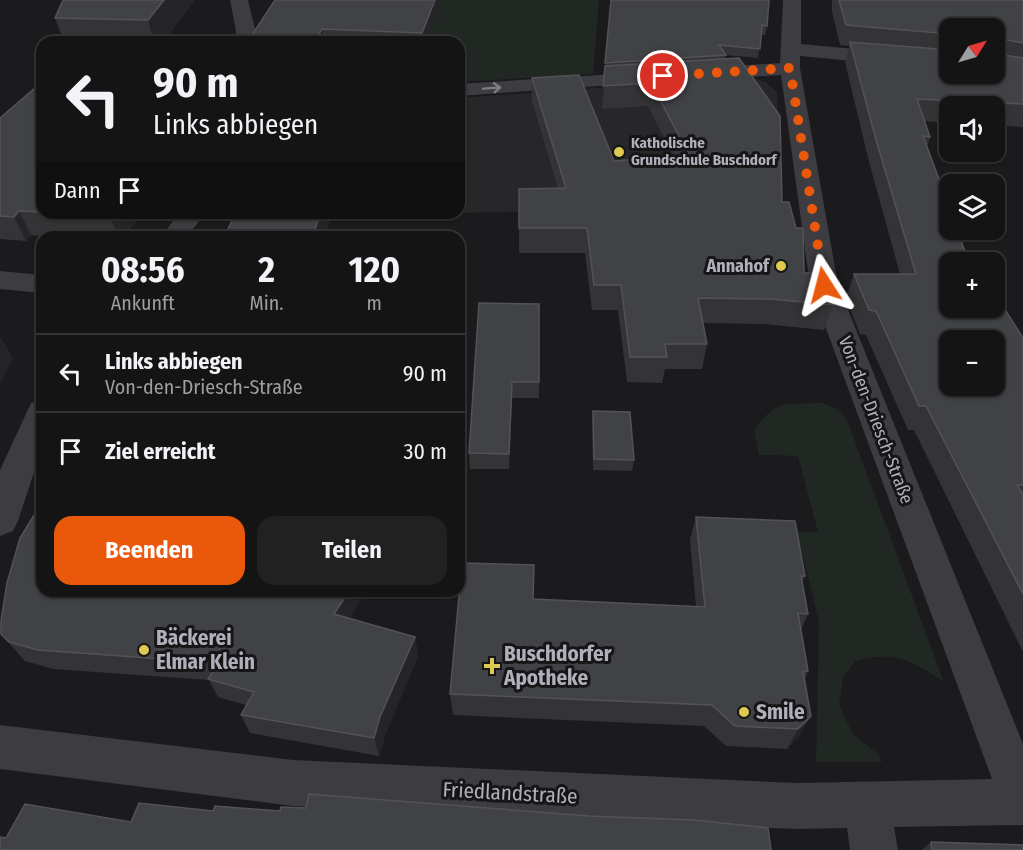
<!DOCTYPE html>
<html lang="de">
<meta charset="utf-8">
<style>
:root{--surface:#141415;--page:#212122;--text:#f1f3f6;--muted:#9d9ea0;--line:#333334;--accent:#ea580c}
body{margin:0;font-family:"Fira Sans Condensed",sans-serif;background:var(--page);color:var(--text);height:100vh;display:flex;flex-direction:column;font-size:22px;white-space:nowrap}
*{box-sizing:border-box;margin:0}
p{font-size:20px;color:var(--muted)}
.icon{flex:none;width:33px;height:33px;fill:none;stroke:currentColor;stroke-width:2;stroke-linecap:round;stroke-linejoin:round}
.map{position:relative;flex:1;overflow:hidden}
.side{position:absolute;left:36px;top:231px;width:429px;height:366px;display:flex;flex-direction:column;background:var(--surface);border-radius:18px;box-shadow:0 2px 4px #0004,0 0 0 2px var(--line)}
.side>*{flex:none}
.hud{position:absolute;left:36px;top:36px;width:429px;height:183px;border-radius:18px;box-shadow:0 2px 4px #0004,0 0 0 2px var(--line);background:#141415;color:var(--text);overflow:hidden}
.needle{width:39px;rotate:53deg}
.tools{position:absolute;left:939px;top:18px;display:grid;gap:12px}
.tools a{display:grid;place-items:center;width:66px;height:66px;border-radius:12px;background:var(--surface);box-shadow:0 2px 4px #0004,0 0 0 2px var(--line);font-size:30px}
.pin{position:absolute;display:grid;place-items:center;width:51px;height:51px;color:#fff;margin:-26px;border:3px solid #fff;border-radius:50%;box-shadow:0 2px 6px #0007}
.me{position:absolute;width:66px;margin:-33px;rotate:351deg;stroke-linejoin:round;filter:drop-shadow(0 0 4px #0008)}
.turn{display:flex;align-items:center;gap:21px;height:126px;padding:0 18px;font-size:27px}
.turn .icon{width:78px;height:78px;stroke-width:2.5}
.turn b{display:block;font-size:42px;line-height:51px}
.then{display:flex;align-items:center;height:57px;padding:0 18px;background:#0003;gap:12px;font-size:22px}
.eta{display:flex;justify-content:space-evenly;align-items:center;height:102px;text-align:center}
.eta b{font-size:36px;font-weight:700;line-height:42px}
.primary-button{display:flex;gap:12px;margin-top:auto;padding:12px 18px}
.primary-button a{flex:1;height:69px;border-radius:18px;background:var(--accent);color:#fff;font-size:24px;font-weight:700;line-height:69px;text-align:center}
.primary-button a+a{background:var(--page);color:var(--text)}
ul{padding:0;list-style:none}
li{display:flex;align-items:center;gap:18px;height:78px;padding:0 18px;border-top:2px solid var(--line)}
li div{flex:1}
li b{display:block;font-size:22px}
li em{font-style:normal}
.map>svg:first-child{display:block}
.built{fill:#272729}
.green{fill:#212723}
.lines{fill:none;stroke-linecap:round;stroke-linejoin:round}
.minor{fill:#3c3c41;fill-rule:evenodd}
.wall{fill:#343437;fill-rule:evenodd}
.shaded-wall{fill:#252426}
.building{fill:#414245;stroke:#535357;stroke-width:1.5;fill-rule:evenodd}
.oneway{stroke:#7b7c84}
.route{stroke:#ea580c;stroke-width:10;stroke-dasharray:0 18}
.poi-dot{fill:#dec951;stroke:#161517;stroke-width:2}
.labels{text-anchor:middle;dominant-baseline:central;stroke-width:6;stroke-linejoin:round;paint-order:stroke}
.far-poi-label{font-size:15px;font-weight:bold;fill:#afb0ba;stroke:#161517;text-anchor:start}
.poi-label{font-size:18px;font-weight:bold;fill:#afb0ba;stroke:#161517;text-anchor:end}
.street-label{font-size:18px;fill:#afb0ba;stroke:#161517}
.near-poi-label{font-size:21px;font-weight:bold;fill:#afb0ba;stroke:#161517;text-anchor:start}
.near-street-label{font-size:21px;fill:#afb0ba;stroke:#161517}
</style>
<div class="map">
<svg width="1023" height="850" viewBox="0 0 1023 850">
<rect width="100%" height="100%" fill="#1b1a1c"/>
<path class="built" d="M749,77L766,82L777,92L782,205L459,213V98Z"/>
<g class="green">
<path d="M441,0H599L593,74L459,82V42H425Z"/>
<path d="M822,403L838,409L847,420L944,682C909,659 897,651 855,661L843,678L839,705L853,734L879,755L882,762H816L819,622L797,532H818L798,456L759,455L754,430C776,399 787,404 822,403Z"/>
</g>
<g class="lines">
<g class="minor">
<path d="M230,0H248L258,42H238Z"/>
<path d="M783,0H801V44L950,58V70L800,56V68L838,285L1023,744V825L894,827L898,850H850L847,828L797,829L293,806L0,769V725L293,760L797,783L992,779L810,285L781,75L705,80L698,78L695,74L698,70L705,68L780,63Z"/>
<path d="M647,72L654,74L657,78L654,82L459,96V84Z"/>
<path d="M179,213H205L187,237H161Z"/>
<path d="M0,271L42,275V293L0,289Z"/>
<path d="M42,399V448L18,521L13,531L0,536V470L31,403Z"/>
</g>
</g>
<g class="wall">
<path d="M63,0H195L163,42H64L55,18Z"/>
<path d="M275,0H441L425,42H251L250,38Z"/>
<path d="M611,0L767,26L765,35H761L758,58L726,55L725,59L782,202L804,273L833,305L824,330L764,324L703,323L707,344L702,369H665L662,383L627,382L618,310H592L585,253H519V189L558,188L532,101V78L614,161L673,156L648,106L602,109Z"/>
<path d="M832,0H1023V127L994,125V106H950V123L925,121L930,137L927,147L950,262L1023,338V652L914,430H908L866,335L860,334L846,298L854,274H900L869,162L845,62L849,46L840,45L832,12ZM950,28H994L950,74Z"/>
<path d="M42,88V213H142L124,237H52L31,235L26,241L0,239V118Z"/>
<path d="M479,303L539,382V398H512L509,469H470L469,453Z"/>
<path d="M593,411L634,460L632,471L593,470L592,422Z"/>
<path d="M696,517L805,576L802,583L808,614L801,630L808,671L805,679L811,716L799,736L787,749L726,746L704,726L453,715L450,694L533,599L696,606L690,540Z"/>
<path d="M42,591H366L349,618L415,637L418,656L385,735L379,756L250,733L241,715L246,705L218,697L209,680L53,669L25,661L1,634Z"/>
<path d="M931,842L1023,850H922Z"/>
</g>
<g class="shaded-wall">
<path d="M164,0H195L163,42H154L148,20Z"/>
<path d="M435,0H441L425,42H423L422,33Z"/>
<path d="M322,29L324,42H315V41Z"/>
<path d="M19,211L31,235L26,241L14,217Z"/>
<path d="M115,213H142L124,237H118L111,218Z"/>
<path d="M321,213H330L331,218L324,237H312Z"/>
<path d="M1,337L13,358L0,384V339Z"/>
<path d="M512,382V398L509,469V454Z"/>
<path d="M349,591H366L340,633L334,614Z"/>
<path d="M415,637L418,656L385,735L379,756L374,738L380,717Z"/>
<path d="M811,716L799,736L787,749L798,729Z"/>
</g>
<g class="building">
<path d="M63,0H164L148,20L55,18Z"/>
<path d="M275,0H435L422,33L322,29L315,41L250,38Z"/>
<path d="M611,0H769L767,26L762,25L760,49L719,45L726,55L605,63Z"/>
<path d="M839,0H1023V43L1001,39L998,54L1023,58V104L917,99L930,137L923,136L950,209V230H957L969,262H950V308H994V292L1023,338V485H1017L1023,495V594L926,406H919L876,311L869,310L854,274H916L876,140L850,42L950,50V74H994V28H950V34L846,25ZM950,340H994V386H950Z"/>
<path d="M739,58L780,116L782,202H789L796,228H803L804,273H820L833,305L771,299L698,298L707,344H665L667,357H630L621,285H594L587,228H519V189L566,188L532,78L579,75L614,161L689,155L651,83L603,86L605,66Z"/>
<path d="M35,88H42V212L19,211L14,217L0,216V118Z"/>
<path d="M48,213H115L111,218Z"/>
<path d="M236,213H321L312,237H224Z"/>
<path d="M479,303L539,304V382H512L509,454L469,453Z"/>
<path d="M593,411L630,412L634,460L594,459Z"/>
<path d="M42,502V591H349L334,614L415,637L380,717L374,738L241,715L254,692L208,679L219,663L38,650L9,642L1,634V621L7,583L20,538Z"/>
<path d="M696,517L795,521L805,576H801L808,614L798,613L808,671L803,672L811,716L798,729L735,726L712,705L450,694L462,563L534,565L533,599L705,607Z"/>
<path d="M309,794L589,816L694,820L768,828L771,850H0V837L6,838L25,804L131,822L139,803L213,811L215,806L280,811L281,807L306,808Z"/>
<path d="M931,842L1023,845V850H932Z"/>
</g>
<defs><path id="oneway-shaft" d="M-6 0H5M1.5-3L5.5 0L1.5 3" fill="none" stroke-width="1.6" stroke-linecap="round" stroke-linejoin="round" transform="scale(1.5)"/></defs>
<use class="oneway" href="#oneway-shaft" transform="translate(492 88) rotate(-4)"/>
<g class="lines">
<path class="route" d="M663,76L790,68L824,285"/>
</g>
<g class="poi-dot">
<circle cx="619" cy="152" r="6"/>
<circle cx="781" cy="266" r="6"/>
<circle cx="144" cy="650" r="6"/>
<path d="M489 657h6v6h6v6h-6v6h-6v-6h-6v-6h6z"/>
<circle cx="744" cy="712" r="6"/>
</g>
<g class="labels">
<g class="far-poi-label">
<text x="631" y="143">Katholische<tspan x="631" dy="17">Grundschule Buschdorf</tspan></text>
</g>
<g class="poi-label">
<text x="769" y="266">Annahof</text>
</g>
<g class="street-label">
<text transform="translate(876 420) rotate(69)">Von-den-Driesch-Straße</text>
</g>
<g class="near-poi-label">
<text x="156" y="638">Bäckerei<tspan x="156" dy="24">Elmar Klein</tspan></text>
<text x="504" y="654">Buschdorfer<tspan x="504" dy="24">Apotheke</tspan></text>
<text x="756" y="712">Smile</text>
</g>
<g class="near-street-label">
<text transform="translate(510 793) rotate(3)">Friedlandstraße</text>
</g>
</g>
</svg>
<div class="tools">
<a><svg class="needle" viewBox="-14 -14 28 28"><path d="M0-13l5 13h-10z" fill="#e53935"/><path d="M0 13l5-13h-10z" fill="#9d9ea0"/></svg></a>
<a><svg class="icon" aria-label="sound" viewBox="0 0 24 24"><path d="M4 9h4l5-4v14l-5-4H4zM17 9q2 3 0 6"/></svg></a>
<a><svg class="icon" aria-label="layers" viewBox="0 0 24 24"><path d="M12 4l9 5-9 5-9-5zM3 14l9 5 9-5"/></svg></a>
<a>+</a>
<a>−</a>
</div>
<div class="pin" style="left:663px;top:76px;background:#d93025"><svg class="icon" aria-label="arrive" viewBox="0 0 24 24"><path d="M6 21V4h12l-3 4 3 4H6"/></svg></div>
<svg class="me" style="left:824px;top:285px" viewBox="-20 -20 40 40"><path d="M0-17L14 15 0 8-14 15z" fill="#ea580c" stroke="#fff" stroke-width="4"/></svg>
<div class="hud">
<div class="turn"><svg class="icon" aria-label="left" viewBox="0 0 24 24"><path d="M17 20v-9H6M10 6l-5 5 5 5"/></svg><div><b>90 m</b>Links abbiegen</div></div>
<div class="then">Dann<svg class="icon" aria-label="arrive" viewBox="0 0 24 24"><path d="M6 21V4h12l-3 4 3 4H6"/></svg></div>
</div>
<section class="side">
<div class="eta">
<div><b>08:56</b><p>Ankunft</p></div>
<div><b>2</b><p>Min.</p></div>
<div><b>120</b><p>m</p></div>
</div>
<ul>
<li><svg class="icon" aria-label="left" viewBox="0 0 24 24"><path d="M17 20v-9H6M10 6l-5 5 5 5"/></svg><div><b>Links abbiegen</b><p>Von-den-Driesch-Straße</p></div><em>90 m</em></li>
<li><svg class="icon" aria-label="arrive" viewBox="0 0 24 24"><path d="M6 21V4h12l-3 4 3 4H6"/></svg><div><b>Ziel erreicht</b></div><em>30 m</em></li>
</ul>
<div class="primary-button"><a>Beenden</a><a>Teilen</a></div>
</section>
</div>
